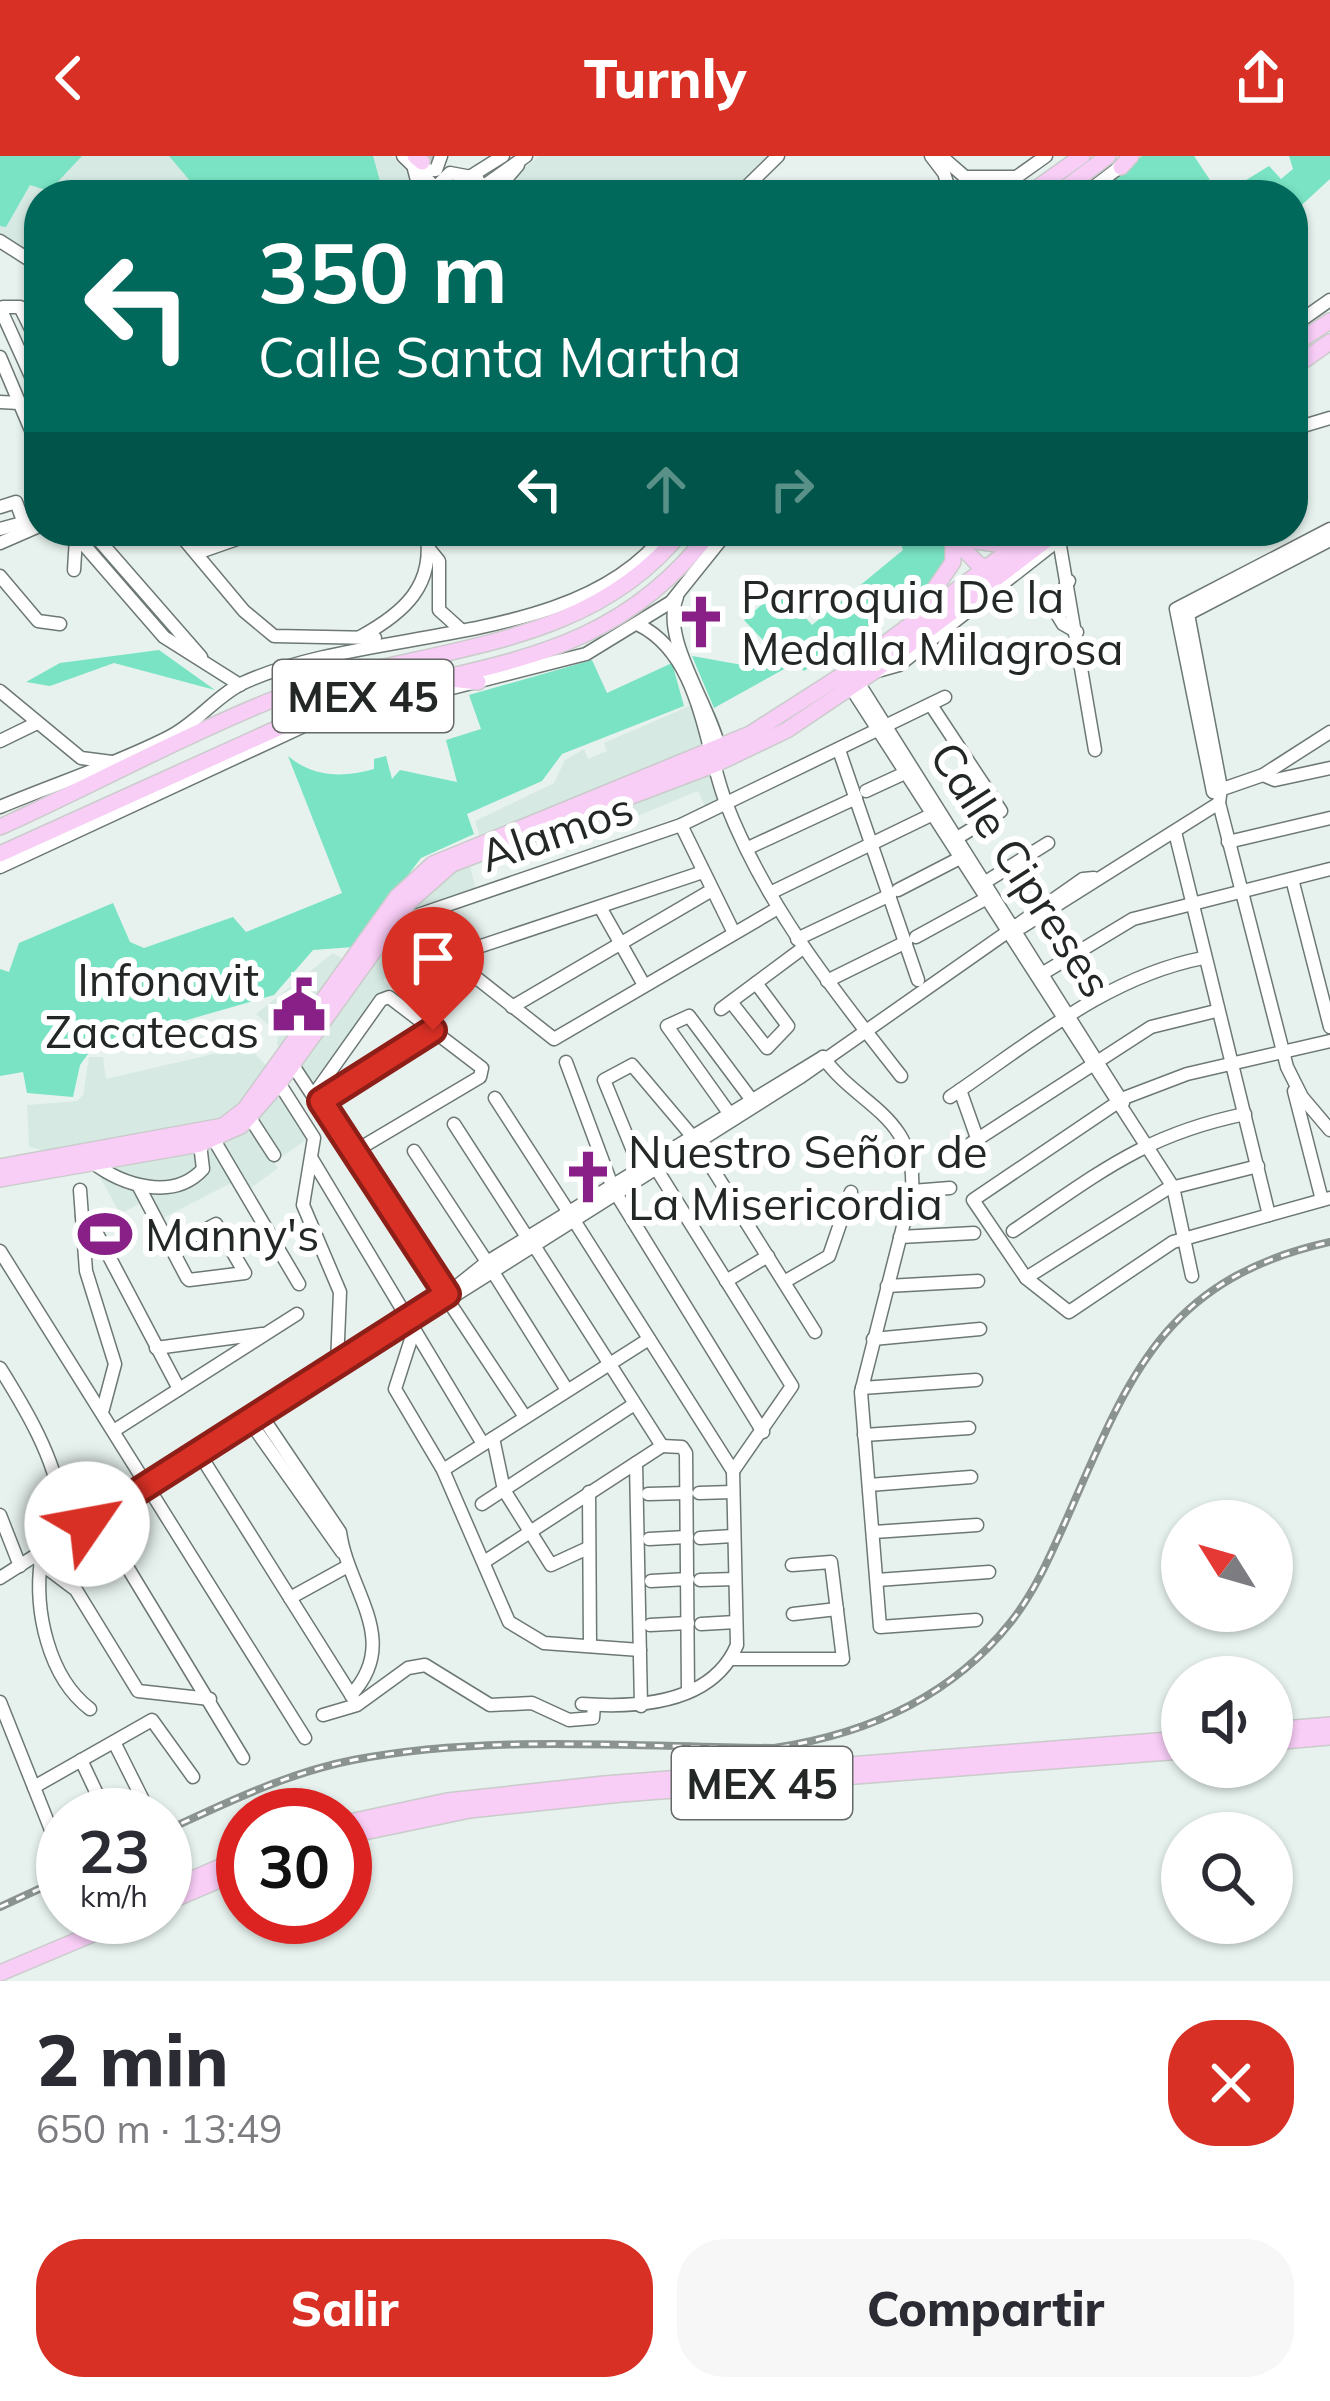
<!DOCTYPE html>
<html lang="es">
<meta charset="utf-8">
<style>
:root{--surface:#fff;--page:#f7f7f7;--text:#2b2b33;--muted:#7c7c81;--accent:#d93025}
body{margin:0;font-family:Mulish,sans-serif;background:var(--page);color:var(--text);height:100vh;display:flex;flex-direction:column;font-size:45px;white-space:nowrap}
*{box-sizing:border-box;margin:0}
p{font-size:39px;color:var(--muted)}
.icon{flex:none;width:66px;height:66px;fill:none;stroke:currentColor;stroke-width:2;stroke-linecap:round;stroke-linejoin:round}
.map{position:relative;height:1825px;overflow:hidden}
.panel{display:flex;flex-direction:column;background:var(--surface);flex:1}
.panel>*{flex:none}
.hud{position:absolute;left:24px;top:24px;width:1284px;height:366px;border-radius:48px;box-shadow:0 3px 9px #0004;background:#00695c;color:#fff;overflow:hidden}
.needle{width:78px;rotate:307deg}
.fabs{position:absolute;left:1161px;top:1344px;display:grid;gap:24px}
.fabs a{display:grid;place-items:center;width:132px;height:132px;border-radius:50%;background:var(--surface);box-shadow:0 3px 9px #0004;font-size:60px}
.speed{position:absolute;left:36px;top:1632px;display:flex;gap:24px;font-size:60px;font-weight:700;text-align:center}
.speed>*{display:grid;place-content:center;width:156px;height:156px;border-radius:50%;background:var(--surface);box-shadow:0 3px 9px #0004;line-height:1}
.speed small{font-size:30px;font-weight:400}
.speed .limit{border:18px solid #d22;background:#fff;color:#111}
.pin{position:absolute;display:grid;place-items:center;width:102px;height:102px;color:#fff;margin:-123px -51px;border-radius:50% 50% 50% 0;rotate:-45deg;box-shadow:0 0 12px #0007}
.pin .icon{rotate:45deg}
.me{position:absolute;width:132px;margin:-66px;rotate:57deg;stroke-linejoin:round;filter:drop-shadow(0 0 9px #0008)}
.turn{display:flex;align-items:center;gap:42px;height:252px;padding:0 36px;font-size:54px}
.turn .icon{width:156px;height:156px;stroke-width:2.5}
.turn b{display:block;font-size:84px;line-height:102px}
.lanes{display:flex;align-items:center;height:114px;padding:0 36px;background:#0003;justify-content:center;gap:60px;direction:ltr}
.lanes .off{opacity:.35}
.round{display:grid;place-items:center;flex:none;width:126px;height:126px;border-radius:48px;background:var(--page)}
.head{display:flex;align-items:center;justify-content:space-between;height:204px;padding:0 36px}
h1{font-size:72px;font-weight:800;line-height:90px}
.action{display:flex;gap:24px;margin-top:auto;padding:24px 36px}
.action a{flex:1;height:138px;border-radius:48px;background:var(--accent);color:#fff;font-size:48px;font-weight:800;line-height:138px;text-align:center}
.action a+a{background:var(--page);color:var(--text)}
header{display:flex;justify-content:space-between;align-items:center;height:156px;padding:0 36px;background:var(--accent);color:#fff;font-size:54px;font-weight:800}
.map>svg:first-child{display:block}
.built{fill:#d6eae3}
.green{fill:#79e3c4}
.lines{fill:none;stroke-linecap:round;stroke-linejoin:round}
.major-tunnel{stroke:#c0cac6;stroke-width:15;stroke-dasharray:15 8;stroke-linecap:butt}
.minor-casing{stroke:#6d7874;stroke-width:15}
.major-casing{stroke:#cacbcb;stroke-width:18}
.minor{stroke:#fff;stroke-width:12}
.major{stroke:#f8cdf6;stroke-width:15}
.rail-casing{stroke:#8b9390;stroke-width:8}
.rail{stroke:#fff;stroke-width:3;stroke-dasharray:9;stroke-linecap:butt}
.route-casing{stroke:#8d1f18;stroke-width:30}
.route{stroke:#d93025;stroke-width:21}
.labels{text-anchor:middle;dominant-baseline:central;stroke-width:12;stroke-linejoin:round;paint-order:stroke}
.shield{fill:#fff;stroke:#656867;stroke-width:3}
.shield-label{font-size:42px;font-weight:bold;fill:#232826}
.poi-label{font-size:45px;fill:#232826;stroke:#fff;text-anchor:start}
.street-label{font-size:45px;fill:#232826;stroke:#fff}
</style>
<header><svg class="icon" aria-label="back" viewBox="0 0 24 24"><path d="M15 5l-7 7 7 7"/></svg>Turnly<svg class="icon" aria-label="share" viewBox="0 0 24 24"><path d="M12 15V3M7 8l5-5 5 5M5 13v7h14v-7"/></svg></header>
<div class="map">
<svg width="1330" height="1825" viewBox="0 0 1330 1825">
<rect width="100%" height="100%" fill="#e7f2ee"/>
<g class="built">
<path d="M0,0H392L412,21L417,39H39V101L0,79Z"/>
<path d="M539,0H768L727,39H513L511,23Z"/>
<path d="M696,547L727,647L708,657L698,635L618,668L613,655L469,707L478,741L420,759L415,740L384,779L412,800L404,811L397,807L383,825L390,831L323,926L315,937L294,907L279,926L312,980L274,1006L278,1012L247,1035L239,1023L157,1065L145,1045L120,1058L92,1006L29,991L27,949L77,945L83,939L89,901H103L106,923L230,894L241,884L273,916L287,896L277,889L278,878L256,858L333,797L350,808L407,730L433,708L481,684L475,665L554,627L565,604L584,593L588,603L607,595L604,587Z"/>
</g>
<g class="green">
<path d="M0,0H82L49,35L30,29L6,71L0,70Z"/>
<path d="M169,0H373L383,36L253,39L237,26L229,39H202Z"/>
<path d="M1142,0H1194L1216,33L1238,29L1269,10L1281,23L1293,13L1289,0H1330V23L1293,57V39H1089Z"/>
<path d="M897,375H941L953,395L919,447L914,448L906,437H894L875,458L877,464L804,515L797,507L786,512L714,552L692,500L748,510L779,501L744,464L780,433L812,469L903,394Z"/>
<path d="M159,494L215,534L114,507L50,530L26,526L60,507Z"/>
<path d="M592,504L607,537L672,507L684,550L562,598L542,625L467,658L474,678L421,702L353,791L313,794L274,839L93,891L80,909L73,941L27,937L23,916L0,920V813L9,816L19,787L113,747L130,786L144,792L233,761L246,776L342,737L288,600C312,621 343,622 374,613V603L386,600L392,623L400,614L457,626L446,584L481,573L469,539Z"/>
</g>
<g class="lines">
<path class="major-tunnel" d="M429,0L474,39"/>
<defs>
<g id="minor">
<path d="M403,0L437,33"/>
<path d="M931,0L944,17L951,39"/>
<path d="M941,0L965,21H1015"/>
<path d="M414,13L421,39"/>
<path d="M421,15L436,14L441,0"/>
<path d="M471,20L503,0"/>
<path d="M484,30L526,0"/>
<path d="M438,39L439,28L450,17L477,22L485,39"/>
<path d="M506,39V23L518,9"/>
<path d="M738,39L778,0"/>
<path d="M991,39L1046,0"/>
<path d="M1083,39L1125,7"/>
<path d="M0,85L39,110"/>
<path d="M3,151H20L39,189"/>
<path d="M0,152L39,238"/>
<path d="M1293,170L1330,144"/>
<path d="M0,201L39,293"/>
<path d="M0,246L19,247"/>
<path d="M1293,273L1330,262"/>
<path d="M0,351L16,346L27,375"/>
<path d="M0,373L33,364"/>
<path d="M72,375L164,481L240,529"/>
<path d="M91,375L201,501"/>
<path d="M177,375L244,455L274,480L375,482"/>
<path d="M1059,384L1095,594"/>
<path d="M1330,384L1188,458L1221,632L1219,647L1287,911L1302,941L1330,974"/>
<path d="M0,387L39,370"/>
<path d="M430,394L439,405V454L459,472"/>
<path d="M197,397L260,375"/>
<path d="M74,414L76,382"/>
<path d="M0,420L38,465L60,468"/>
<path d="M1069,425L1052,450L1063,468L1077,476"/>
<path d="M677,441C660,483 710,548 720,595"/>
<path d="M639,469C701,500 704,590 726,647C766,750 834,835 901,920"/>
<path d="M360,481C404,457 436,429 426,375"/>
<path d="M874,516L899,509L1070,375"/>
<path d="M856,523L1123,947"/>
<path d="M846,524L1173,1031L1192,1120"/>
<path d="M0,535L81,602L112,606"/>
<path d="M931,549L1001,655L957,682"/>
<path d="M0,585L37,567"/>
<path d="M839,594L918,824"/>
<path d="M1263,619L1275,624L1330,612"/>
<path d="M866,635L905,617"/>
<path d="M1213,636L1176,453L1330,373"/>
<path d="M1214,636L1263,619L1330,576"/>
<path d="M0,651C57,627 114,609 169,581C197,567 216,540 243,527C369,469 579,493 667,375"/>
<path d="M681,669L734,777"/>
<path d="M1175,676L1269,1059"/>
<path d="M1228,686L1330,662"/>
<path d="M748,692L856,642"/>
<path d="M0,711L306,569L586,498L671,446L728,375"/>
<path d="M1292,723L1330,871"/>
<path d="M987,725L1048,687"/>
<path d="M898,734L960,702"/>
<path d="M770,737L933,658"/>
<path d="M600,751L644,829"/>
<path d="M778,752L554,883L412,771L418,759L681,669L945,541"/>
<path d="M1015,769L1022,771L1219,647"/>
<path d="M916,781L989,741"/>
<path d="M797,783L890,739"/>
<path d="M448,801L703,716"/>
<path d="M1045,816L1133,763L1330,713"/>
<path d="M827,825L906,786"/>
<path d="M731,846L767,892L788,870L756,827"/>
<path d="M512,851L712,734"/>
<path d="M721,853L803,792"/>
<path d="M1330,885L1187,918L1124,942L973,1044L1026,1122L1069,1156L1173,1086L1330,1042"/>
<path d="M823,901C857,950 917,959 912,1035L861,1236L880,1471L976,1464"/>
<path d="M288,902L525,1261"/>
<path d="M566,906L611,1027"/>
<path d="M279,927L314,982L303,1049L340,1136L337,1208"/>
<path d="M960,934L977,982"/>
<path d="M1294,935L1322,1044"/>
<path d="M315,937L381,844L389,841L482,912L480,921L362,991"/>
<path d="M950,941C1030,887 1106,821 1203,802"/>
<path d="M495,942L568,1055"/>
<path d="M321,945L433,874"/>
<path d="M729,957L667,870L689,860L751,943"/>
<path d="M250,962L274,999"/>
<path d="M454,968L527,1081"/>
<path d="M214,984L299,1128"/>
<path d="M414,995L487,1106"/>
<path d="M950,1001L1151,871L1216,855"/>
<path d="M312,1003L483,1288"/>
<path d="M92,1006C122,1029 173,1046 203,1013L200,988"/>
<path d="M654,1009L792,1230L733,1315"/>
<path d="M640,1012L604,924L632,909L692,980L815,1176"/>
<path d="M138,1029L187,1122L189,1124L245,1117L216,1068L171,1092"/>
<path d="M80,1034L86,1115L115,1208L103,1253"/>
<path d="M912,1035L950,1032"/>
<path d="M617,1039L763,1276"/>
<path d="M82,1060L93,1070L179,1233"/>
<path d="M575,1066L733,1315"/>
<path d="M1013,1075C1098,1018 1143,979 1245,958"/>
<path d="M900,1081L974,1077"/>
<path d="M535,1091L662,1290"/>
<path d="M0,1095L305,1582"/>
<path d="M493,1116L567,1234"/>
<path d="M1026,1122L1167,1033L1258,1010"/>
<path d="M726,1125L768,1100"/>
<path d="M784,1126L829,1100L851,1036"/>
<path d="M887,1130L978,1125"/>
<path d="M447,1138L454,1140L799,922L1083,723L1094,722"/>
<path d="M411,1161L413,1177L395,1233L443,1314L509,1466L544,1487L640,1494"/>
<path d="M873,1183L980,1173"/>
<path d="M156,1192L262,1178"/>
<path d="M0,1212C25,1252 55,1302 61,1349C65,1377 53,1394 65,1421"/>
<path d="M862,1232L976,1224"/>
<path d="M259,1256L340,1376C348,1435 402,1484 351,1539"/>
<path d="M248,1263L342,1396"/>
<path d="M115,1274L297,1158"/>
<path d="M864,1279L969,1272"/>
<path d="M493,1282L504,1334L551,1409L588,1392"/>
<path d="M662,1290L682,1291L686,1297L688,1536"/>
<path d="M197,1294L353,1542"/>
<path d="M636,1307L641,1550"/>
<path d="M443,1314L649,1183"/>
<path d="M869,1329L971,1321"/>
<path d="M589,1336L590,1490"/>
<path d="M699,1337L732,1336"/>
<path d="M648,1338L687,1337"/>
<path d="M482,1348L633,1249"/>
<path d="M0,1359L20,1410"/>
<path d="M874,1376L977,1369"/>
<path d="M700,1382L733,1380"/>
<path d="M649,1383L687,1381"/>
<path d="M117,1394L243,1602"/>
<path d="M41,1404C34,1454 48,1521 90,1553"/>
<path d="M484,1406L662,1290"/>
<path d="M40,1407L76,1434L138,1535L210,1543"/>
<path d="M0,1422L447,1138L487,1106L823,901"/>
<path d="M700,1424L735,1423"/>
<path d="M877,1424L989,1416"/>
<path d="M651,1425L688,1423"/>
<path d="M290,1442L348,1410"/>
<path d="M793,1458L837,1453"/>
<path d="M701,1468L736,1466"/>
<path d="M650,1469L688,1467"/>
<path d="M731,1503H843L831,1406L792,1409"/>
<path d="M0,1546L55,1684"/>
<path d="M582,1548C636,1552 712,1549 737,1489L733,1315"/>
<path d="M323,1559L357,1549L408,1512L425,1509L490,1549L532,1547L569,1564L593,1562L594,1549"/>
<path d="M114,1586L144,1646"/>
<path d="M81,1604L107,1659"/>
<path d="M34,1631L152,1564L193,1621"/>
</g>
<g id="major">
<path d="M415,0L422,6"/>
<path d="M1121,11L1131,0"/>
<path d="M1027,39L1082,0"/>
<path d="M1056,39L1108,0"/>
<path d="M1085,39L1086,37"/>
<path d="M1293,189L1330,165"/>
<path d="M1293,212L1330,186"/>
<path d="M952,381L978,408L994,414"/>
<path d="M969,384L997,388L1018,381"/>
<path d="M918,457L953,406V382"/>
<path d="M451,523L478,526"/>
<path d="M0,671C89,631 176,583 267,546C408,488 581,503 682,375"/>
<path d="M0,698L309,558C464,504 602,519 711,375"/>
<path d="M0,1011L223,970L245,953L397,741L433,708L750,578L850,514L1035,375"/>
<path d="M0,1023L200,988L241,970L279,927L409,746L452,708L716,608L787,574L873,516L1058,375"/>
<path d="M1272,1574L1330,1569"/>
<path d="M1272,1586L1330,1581"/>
<path d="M345,1667L447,1645L604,1628L1182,1583"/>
<path d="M345,1680L470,1654L622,1638L1182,1595"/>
<path d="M165,1735L243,1701"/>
<path d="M165,1747L243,1714"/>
<path d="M0,1817L133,1761"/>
</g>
</defs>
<use href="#minor" class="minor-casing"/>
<use href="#major" class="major-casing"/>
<use href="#minor" class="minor"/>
<use href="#major" class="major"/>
<defs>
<g id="rail">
<path d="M165,1675C226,1647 287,1617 353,1604C489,1578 636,1591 774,1592C867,1578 950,1542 1010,1467C1035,1436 1051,1398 1067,1362C1129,1221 1163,1123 1330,1086"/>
<path d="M0,1751L63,1722"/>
</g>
</defs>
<use href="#rail" class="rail-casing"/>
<use href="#rail" class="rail"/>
</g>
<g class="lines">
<defs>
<path id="route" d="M87,1368L447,1138L321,945L433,874"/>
</defs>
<use href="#route" class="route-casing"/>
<use href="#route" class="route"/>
</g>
<defs>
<symbol id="church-bare" viewBox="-9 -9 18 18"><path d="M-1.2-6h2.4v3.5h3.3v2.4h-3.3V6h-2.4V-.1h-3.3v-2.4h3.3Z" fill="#882088" stroke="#fff" stroke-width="2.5" paint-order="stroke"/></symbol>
<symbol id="civic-bare" viewBox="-9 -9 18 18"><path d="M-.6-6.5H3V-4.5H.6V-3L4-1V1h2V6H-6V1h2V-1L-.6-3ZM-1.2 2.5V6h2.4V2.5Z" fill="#882088" stroke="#fff" stroke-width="2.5" paint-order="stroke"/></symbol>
<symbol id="stadium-bare" viewBox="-9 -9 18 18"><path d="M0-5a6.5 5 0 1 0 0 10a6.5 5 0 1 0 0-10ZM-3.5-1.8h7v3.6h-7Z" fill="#882088" stroke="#fff" stroke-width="2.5" paint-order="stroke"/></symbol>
</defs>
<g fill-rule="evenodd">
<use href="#church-bare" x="663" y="428" width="76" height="76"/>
<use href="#civic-bare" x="261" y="811" width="76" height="76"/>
<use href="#church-bare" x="550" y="983" width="76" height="76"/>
<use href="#stadium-bare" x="67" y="1040" width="76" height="76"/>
</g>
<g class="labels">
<g class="shield">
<rect x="273" y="504" width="180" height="72" rx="9"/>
<rect x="672" y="1591" width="180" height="72" rx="9"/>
</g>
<g class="shield-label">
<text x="363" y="540">MEX 45</text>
<text x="762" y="1627">MEX 45</text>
</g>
<g class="poi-label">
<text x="741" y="440">Parroquia De la<tspan x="741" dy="52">Medalla Milagrosa</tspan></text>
<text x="259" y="823" text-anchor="end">Infonavit<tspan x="259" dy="52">Zacatecas</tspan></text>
<text x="628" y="995">Nuestro Señor de<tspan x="628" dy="52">La Misericordia</tspan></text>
<text x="145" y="1078">Manny's</text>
</g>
<g class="street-label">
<text transform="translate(556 675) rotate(-19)">Alamos</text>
<text transform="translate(1022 713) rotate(57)">Calle Cipreses</text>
</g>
</g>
</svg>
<div class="fabs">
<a><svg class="needle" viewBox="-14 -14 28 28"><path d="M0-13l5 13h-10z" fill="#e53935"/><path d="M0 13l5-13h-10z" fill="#7c7c81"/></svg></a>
<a><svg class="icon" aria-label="sound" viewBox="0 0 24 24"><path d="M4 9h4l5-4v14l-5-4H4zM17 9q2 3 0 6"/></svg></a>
<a><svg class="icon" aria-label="search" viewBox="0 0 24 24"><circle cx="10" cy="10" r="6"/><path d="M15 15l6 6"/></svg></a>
</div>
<div class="speed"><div>23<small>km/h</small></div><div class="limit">30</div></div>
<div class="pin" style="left:433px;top:874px;background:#d93025"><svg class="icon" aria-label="arrive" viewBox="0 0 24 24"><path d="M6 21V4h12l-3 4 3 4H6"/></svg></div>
<svg class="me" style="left:87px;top:1368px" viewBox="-20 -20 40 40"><circle r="19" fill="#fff"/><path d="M0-13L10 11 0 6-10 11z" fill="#d93025"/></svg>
<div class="hud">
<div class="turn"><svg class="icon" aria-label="left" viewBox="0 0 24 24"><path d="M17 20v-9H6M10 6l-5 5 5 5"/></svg><div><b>350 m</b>Calle Santa Martha</div></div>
<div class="lanes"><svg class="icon" aria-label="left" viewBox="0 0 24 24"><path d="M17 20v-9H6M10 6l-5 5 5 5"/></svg><svg class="icon off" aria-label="ahead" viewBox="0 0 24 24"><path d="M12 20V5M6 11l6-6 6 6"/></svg><svg class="icon off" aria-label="right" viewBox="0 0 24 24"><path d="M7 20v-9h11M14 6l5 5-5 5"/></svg></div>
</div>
</div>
<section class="panel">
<div class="head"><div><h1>2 min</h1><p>650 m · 13:49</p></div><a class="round" style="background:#d93025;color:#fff"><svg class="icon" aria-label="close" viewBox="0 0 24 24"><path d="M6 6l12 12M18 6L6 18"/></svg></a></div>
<div class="action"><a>Salir</a><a>Compartir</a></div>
</section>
